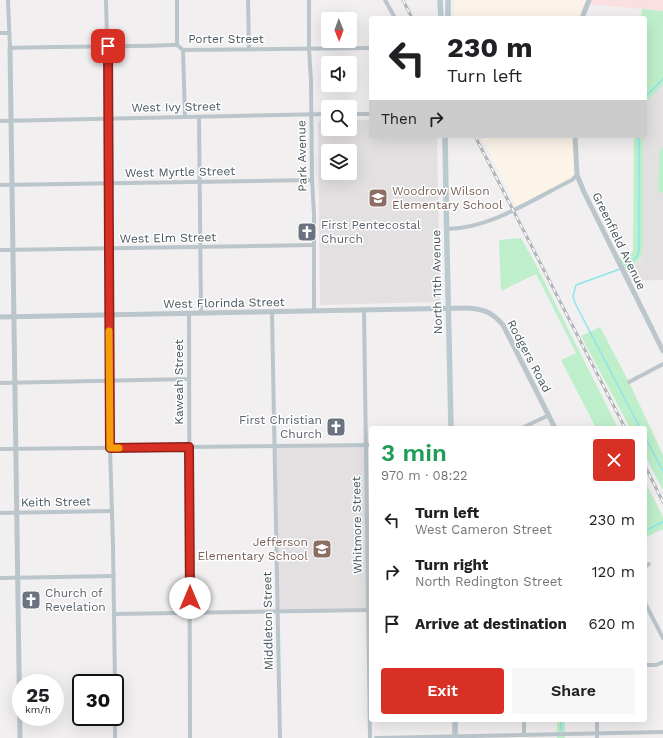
<!DOCTYPE html>
<meta charset="utf-8">
<style>
:root{--surface:#fff;--page:#f6f6f6;--text:#202124;--muted:#757577;--accent:#d93025}
body{margin:0;font-family:"Work Sans",sans-serif;background:var(--page);color:var(--text);height:100vh;display:flex;flex-direction:column;font-size:15px;white-space:nowrap}
*{box-sizing:border-box;margin:0}
p{font-size:13px;color:var(--muted)}
.icon{flex:none;width:22px;height:22px;fill:none;stroke:currentColor;stroke-width:2;stroke-linecap:round;stroke-linejoin:round}
.map{position:relative;flex:1;overflow:hidden}
.details{position:absolute;left:369px;top:426px;width:278px;height:296px;display:flex;flex-direction:column;background:var(--surface);border-radius:4px;box-shadow:0 4px 16px #0002}
.details>*{flex:none}
.guide{position:absolute;left:369px;top:16px;width:278px;height:122px;border-radius:4px;box-shadow:0 4px 16px #0002;background:#fff;color:var(--text);overflow:hidden}
.needle{width:26px;rotate:179deg}
.fabs{position:absolute;left:321px;top:12px;display:grid;gap:8px}
.fabs a{display:grid;place-items:center;width:36px;height:36px;border-radius:4px;background:var(--surface);box-shadow:0 4px 16px #0002;font-size:20px}
.speed{position:absolute;left:12px;top:674px;display:flex;gap:8px;font-size:20px;font-weight:700;text-align:center}
.speed>*{display:grid;place-content:center;width:52px;height:52px;border-radius:50%;background:var(--surface);box-shadow:0 4px 16px #0002;line-height:1}
.speed small{font-size:10px;font-weight:400}
.speed .limit{border:2px solid #111;border-radius:6px;background:#fff;color:#111}
.pin{position:absolute;display:grid;place-items:center;width:34px;height:34px;color:#fff;margin:-17px;border-radius:8px;box-shadow:0 2px 6px #0006}
.me{position:absolute;width:44px;margin:-22px;rotate:0deg;stroke-linejoin:round;filter:drop-shadow(0 0 3px #0008)}
.turn{display:flex;align-items:center;gap:14px;height:84px;padding:0 12px;font-size:18px}
.turn .icon{width:52px;height:52px;stroke-width:2.5}
.turn b{display:block;font-size:28px;line-height:34px}
.then{display:flex;align-items:center;height:38px;padding:0 12px;background:#0003;gap:8px;font-size:15px}
.round{display:grid;place-items:center;flex:none;width:42px;height:42px;border-radius:4px;background:var(--page)}
.overview{display:flex;align-items:center;justify-content:space-between;height:68px;padding:0 12px}
h1{font-size:24px;font-weight:600;line-height:30px;color:#1e9e55}
.cta{display:flex;gap:8px;margin-top:auto;padding:8px 12px}
.cta a{flex:1;height:46px;border-radius:4px;background:var(--accent);color:#fff;font-size:16px;font-weight:600;line-height:46px;text-align:center}
.cta a+a{background:var(--page);color:var(--text)}
ul{padding:0;list-style:none}
li{display:flex;align-items:center;gap:12px;height:52px;padding:0 12px}
li div{flex:1}
li b{display:block;font-size:15px}
li em{font-style:normal}
.map>svg:first-child{display:block}
.commercial{fill:#fcf4e9}
.education{fill:#e3e0e2;fill-rule:evenodd}
.medical{fill:#fbe0e1}
.green{fill:#beefca}
.lines{fill:none;stroke-linecap:round;stroke-linejoin:round}
.stream{stroke:#8be6ec;stroke-width:1.5}
.minor{stroke:#bbc6cc;stroke-width:4}
.tertiary{stroke:#bbc6cc;stroke-width:5}
.secondary{stroke:#bbc9d1;stroke-width:5.5}
.rail-casing{stroke:#b1b6ba;stroke-width:3}
.rail{stroke:#fff;stroke-width:1.5;stroke-dasharray:4.5;stroke-linecap:butt}
.route-casing{stroke:#8d1f18;stroke-width:10}
.route{stroke:#d93025;stroke-width:7}
.slow{stroke:#f59e0b;stroke-width:7}
.labels{text-anchor:middle;dominant-baseline:central;stroke-width:3;stroke-linejoin:round;paint-order:stroke}
.street-label{font-size:12px;fill:#47565d;stroke:#fff}
.education-label{font-size:12px;fill:#785e54;stroke:#fff;text-anchor:start}
.worship-label{font-size:12px;fill:#5b616d;stroke:#fff;text-anchor:start}
</style>
<div class="map">
<svg width="663" height="738" viewBox="0 0 663 738">
<rect width="100%" height="100%" fill="#f2eff0"/>
<g class="commercial">
<path d="M454,0H589L582,18H454Z"/>
<path d="M481,136H575L577,175L517,208Z"/>
</g>
<g class="education">
<path d="M663,85V280L628,281L623,270L638,262L641,258L643,248V136H645V107L648,100Z"/>
<path d="M350,120H371V136H437L440,300L437,302L320,305L318,123L319,121H328V129H350ZM328,151H350V173H328Z"/>
<path d="M365,445L368,610L277,611L275,446Z"/>
</g>
<path class="medical" d="M589,0H663V11L587,4Z"/>
<g class="green">
<path d="M642,9L663,11V85L648,100L645,107V18H641Z"/>
<path d="M634,136H643V248C640,264 636,263 623,270L617,259L631,254L633,251Z"/>
<path d="M663,148V193L660,192L658,190L659,149Z"/>
<path d="M521,238L534,261L618,428H596L561,360L576,353L536,274L501,291L499,240Z"/>
<path d="M600,327L629,382L663,455V490L645,456V428H630L581,336Z"/>
<path d="M645,481L663,517V531L662,529L645,538V525L646,524L645,521Z"/>
<rect x="557" y="720" width="8" height="18"/>
</g>
<g class="lines">
<g class="stream">
<path d="M645,97L663,79"/>
<path d="M631,262L638,255L639,249V136"/>
<path d="M620,269L576,285L573,296L575,303L640,428"/>
<path d="M645,437L663,471"/>
<path d="M645,531L663,522"/>
<path d="M561,720V730"/>
</g>
<g class="minor">
<path d="M8,0L10,48C64,46 118,47 173,45H177L183,50L371,48"/>
<path d="M106,0L109,119L110,448L113,546L115,683"/>
<path d="M177,0V45"/>
<path d="M248,0L249,49"/>
<path d="M309,0V49L311,81L312,180L314,214V311"/>
<path d="M385,0L395,18"/>
<path d="M0,33H9"/>
<path d="M183,50L185,117"/>
<path d="M350,114H371"/>
<path d="M199,117L201,313"/>
<path d="M0,121L328,114"/>
<path d="M0,185L312,180"/>
<path d="M447,229C492,228 533,199 572,180L577,175"/>
<path d="M0,250L313,245"/>
<path d="M364,311L370,738"/>
<path d="M272,312L280,738"/>
<path d="M189,313L190,738"/>
<path d="M629,382L663,364"/>
<path d="M0,383L189,379"/>
<path d="M522,428L549,415"/>
<path d="M0,449L371,445"/>
<path d="M0,513L112,511"/>
<path d="M645,567L649,564"/>
<path d="M0,578L114,576"/>
<path d="M645,603L663,638"/>
<path d="M114,614L371,610"/>
<path d="M645,665H656L663,662"/>
<path d="M115,712V738"/>
<path d="M524,720V735"/>
<path d="M597,720V738"/>
<path d="M376,738L663,732"/>
</g>
<g class="tertiary">
<path d="M582,18L589,0"/>
<path d="M10,48L20,738"/>
<path d="M575,136L577,175L584,192L663,351"/>
<path d="M0,317L467,308C484,309 492,312 503,325L555,428"/>
</g>
<g class="secondary">
<path d="M440,0L441,18"/>
<path d="M448,0V18"/>
<path d="M445,136L447,249L451,428"/>
<path d="M455,720V738"/>
</g>
<defs>
<g id="rail">
<path d="M403,0L412,18"/>
<path d="M475,136L625,428"/>
<path d="M645,466L663,502"/>
</g>
</defs>
<use href="#rail" class="rail-casing"/>
<use href="#rail" class="rail"/>
</g>
<g class="lines">
<defs>
<path id="route" d="M108,46L110,448L189,447L190,598"/>
</defs>
<use href="#route" class="route-casing"/>
<use href="#route" class="route"/>
<path class="slow" d="M109,331L110,448H119"/>
</g>
<defs>
<symbol id="school-square" viewBox="-11 -11 22 22"><rect x="-9" y="-9" width="18" height="18" rx="4" fill="#8d6e63" stroke="#fff"/><path d="M0-5L7-2L0 1L-7-2ZM-4 1L0 2.5L4 1V4Q0 6-4 4Z" fill="#fff"/></symbol>
<symbol id="church-square" viewBox="-11 -11 22 22"><rect x="-9" y="-9" width="18" height="18" rx="4" fill="#6b7280" stroke="#fff"/><path d="M-1.2-6h2.4v3.5h3.3v2.4h-3.3V6h-2.4V-.1h-3.3v-2.4h3.3Z" fill="#fff"/></symbol>
</defs>
<g fill-rule="evenodd">
<use href="#school-square" x="367" y="187" width="22" height="22"/>
<use href="#church-square" x="296" y="221" width="22" height="22"/>
<use href="#church-square" x="325" y="416" width="22" height="22"/>
<use href="#school-square" x="311" y="538" width="22" height="22"/>
<use href="#church-square" x="20" y="589" width="22" height="22"/>
</g>
<g class="labels">
<g class="street-label">
<text x="226" y="39">Porter Street</text>
<text transform="translate(176 107) rotate(-1)">West Ivy Street</text>
<text transform="translate(302 156) rotate(-91)">Park Avenue</text>
<text transform="translate(180 172) rotate(-1)">West Myrtle Street</text>
<text transform="translate(168 238) rotate(-1)">West Elm Street</text>
<text transform="translate(619 241) rotate(64)">Greenfield Avenue</text>
<text transform="translate(437 282) rotate(-91)">North 11th Avenue</text>
<text transform="translate(224 303) rotate(-1)">West Florinda Street</text>
<text transform="translate(529 356) rotate(62)">Rodgers Road</text>
<text transform="translate(179 382) rotate(-90)">Kaweah Street</text>
<text transform="translate(56 502) rotate(-1)">Keith Street</text>
<text transform="translate(357 525) rotate(-91)">Whitmore Street</text>
<text transform="translate(268 621) rotate(-91)">Middleton Street</text>
</g>
<g class="education-label">
<text x="392" y="191">Woodrow Wilson<tspan x="392" dy="14">Elementary School</tspan></text>
<text x="308" y="542" text-anchor="end">Jefferson<tspan x="308" dy="14">Elementary School</tspan></text>
</g>
<g class="worship-label">
<text x="321" y="225">First Pentecostal<tspan x="321" dy="14">Church</tspan></text>
<text x="322" y="420" text-anchor="end">First Christian<tspan x="322" dy="14">Church</tspan></text>
<text x="45" y="593">Church of<tspan x="45" dy="14">Revelation</tspan></text>
</g>
</g>
</svg>
<div class="fabs">
<a><svg class="needle" viewBox="-14 -14 28 28"><path d="M0-13l5 13h-10z" fill="#e53935"/><path d="M0 13l5-13h-10z" fill="#757577"/></svg></a>
<a><svg class="icon" aria-label="sound" viewBox="0 0 24 24"><path d="M4 9h4l5-4v14l-5-4H4zM17 9q2 3 0 6"/></svg></a>
<a><svg class="icon" aria-label="search" viewBox="0 0 24 24"><circle cx="10" cy="10" r="6"/><path d="M15 15l6 6"/></svg></a>
<a><svg class="icon" aria-label="layers" viewBox="0 0 24 24"><path d="M12 4l9 5-9 5-9-5zM3 14l9 5 9-5"/></svg></a>
</div>
<div class="speed"><div>25<small>km/h</small></div><div class="limit">30</div></div>
<div class="pin" style="left:108px;top:46px;background:#d93025"><svg class="icon" aria-label="arrive" viewBox="0 0 24 24"><path d="M6 21V4h12l-3 4 3 4H6"/></svg></div>
<svg class="me" style="left:190px;top:598px" viewBox="-20 -20 40 40"><circle r="19" fill="#fff"/><path d="M0-13L10 11 0 6-10 11z" fill="#d93025"/></svg>
<div class="guide">
<div class="turn"><svg class="icon" aria-label="left" viewBox="0 0 24 24"><path d="M17 20v-9H6M10 6l-5 5 5 5"/></svg><div><b>230 m</b>Turn left</div></div>
<div class="then">Then<svg class="icon" aria-label="right" viewBox="0 0 24 24"><path d="M7 20v-9h11M14 6l5 5-5 5"/></svg></div>
</div>
<section class="details">
<div class="overview"><div><h1>3 min</h1><p>970 m · 08:22</p></div><a class="round" style="background:#d93025;color:#fff"><svg class="icon" aria-label="close" viewBox="0 0 24 24"><path d="M6 6l12 12M18 6L6 18"/></svg></a></div>
<ul>
<li><svg class="icon" aria-label="left" viewBox="0 0 24 24"><path d="M17 20v-9H6M10 6l-5 5 5 5"/></svg><div><b>Turn left</b><p>West Cameron Street</p></div><em>230 m</em></li>
<li><svg class="icon" aria-label="right" viewBox="0 0 24 24"><path d="M7 20v-9h11M14 6l5 5-5 5"/></svg><div><b>Turn right</b><p>North Redington Street</p></div><em>120 m</em></li>
<li><svg class="icon" aria-label="arrive" viewBox="0 0 24 24"><path d="M6 21V4h12l-3 4 3 4H6"/></svg><div><b>Arrive at destination</b></div><em>620 m</em></li>
</ul>
<div class="cta"><a>Exit</a><a>Share</a></div>
</section>
</div>
